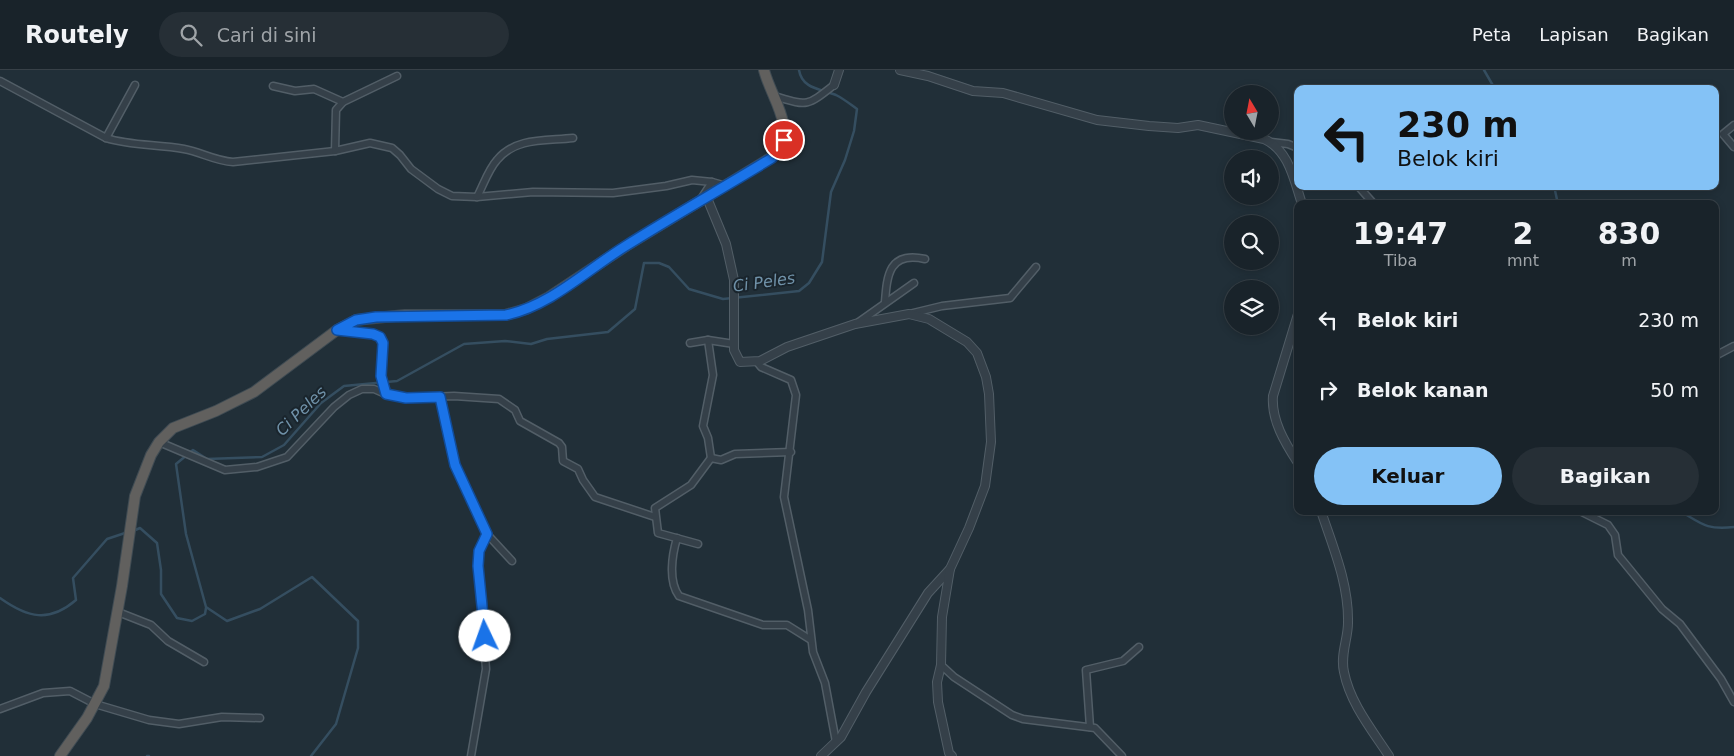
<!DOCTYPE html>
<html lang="id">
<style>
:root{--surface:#19232a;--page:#262f36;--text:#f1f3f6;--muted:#9fa4a8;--line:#374047;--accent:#84c2f6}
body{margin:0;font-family:"DejaVu Sans",sans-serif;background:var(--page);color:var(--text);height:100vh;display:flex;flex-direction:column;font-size:19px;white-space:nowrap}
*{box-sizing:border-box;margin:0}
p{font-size:16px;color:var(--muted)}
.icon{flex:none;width:28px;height:28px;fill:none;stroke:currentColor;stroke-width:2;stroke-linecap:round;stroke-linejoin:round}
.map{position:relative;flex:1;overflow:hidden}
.panel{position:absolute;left:1294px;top:130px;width:425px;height:315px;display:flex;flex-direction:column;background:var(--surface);border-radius:10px;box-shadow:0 2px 8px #0003,0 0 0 1px var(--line)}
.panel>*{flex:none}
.top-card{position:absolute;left:1294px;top:15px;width:425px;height:105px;border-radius:10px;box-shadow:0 2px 8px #0003,0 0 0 1px var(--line);background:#84c2f6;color:#111;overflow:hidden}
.needle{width:32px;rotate:350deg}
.tools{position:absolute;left:1224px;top:15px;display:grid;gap:10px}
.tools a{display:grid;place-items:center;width:55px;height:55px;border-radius:50%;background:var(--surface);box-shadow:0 2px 8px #0003,0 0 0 1px var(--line);font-size:25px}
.pin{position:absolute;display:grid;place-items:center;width:42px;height:42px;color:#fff;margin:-21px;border:2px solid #fff;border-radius:50%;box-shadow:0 1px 5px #0007}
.me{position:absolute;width:55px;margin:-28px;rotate:357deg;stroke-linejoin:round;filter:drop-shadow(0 0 4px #0008)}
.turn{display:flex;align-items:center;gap:18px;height:105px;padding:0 20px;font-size:22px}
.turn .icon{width:65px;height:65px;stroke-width:2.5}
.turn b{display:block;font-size:35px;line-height:42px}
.eta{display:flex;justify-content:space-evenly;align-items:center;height:85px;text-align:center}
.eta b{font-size:30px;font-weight:700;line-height:35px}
.primary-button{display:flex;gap:10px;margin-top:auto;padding:10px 20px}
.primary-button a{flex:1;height:58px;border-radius:30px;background:var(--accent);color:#111;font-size:20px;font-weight:700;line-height:58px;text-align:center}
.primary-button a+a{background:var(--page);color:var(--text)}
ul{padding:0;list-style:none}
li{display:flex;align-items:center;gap:15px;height:70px;padding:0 20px}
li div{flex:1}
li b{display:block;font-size:19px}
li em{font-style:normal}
header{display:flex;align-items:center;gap:30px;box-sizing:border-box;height:70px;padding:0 25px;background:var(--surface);border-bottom:1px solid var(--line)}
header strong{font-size:24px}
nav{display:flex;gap:28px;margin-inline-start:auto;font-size:18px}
.search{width:350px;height:45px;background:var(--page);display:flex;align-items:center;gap:12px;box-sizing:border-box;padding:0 18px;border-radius:28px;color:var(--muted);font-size:19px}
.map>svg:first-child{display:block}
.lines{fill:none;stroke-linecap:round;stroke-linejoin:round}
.stream{stroke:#354e60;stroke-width:2.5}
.minor-casing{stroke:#525e67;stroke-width:9}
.tertiary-casing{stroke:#525e67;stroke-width:10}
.trunk-casing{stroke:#3f4b53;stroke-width:12}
.minor{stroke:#354049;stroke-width:6}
.tertiary{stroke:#354049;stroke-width:8}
.trunk{stroke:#61605e;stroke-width:10}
.route-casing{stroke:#114b97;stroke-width:12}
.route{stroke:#1a73e8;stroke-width:9}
.labels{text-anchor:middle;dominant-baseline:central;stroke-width:4;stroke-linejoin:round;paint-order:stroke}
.water-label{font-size:16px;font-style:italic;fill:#7092a9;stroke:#1a252d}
</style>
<header>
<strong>Routely</strong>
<div class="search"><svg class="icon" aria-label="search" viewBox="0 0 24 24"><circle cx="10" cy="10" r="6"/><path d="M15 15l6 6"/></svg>Cari di sini</div>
<nav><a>Peta</a><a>Lapisan</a><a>Bagikan</a></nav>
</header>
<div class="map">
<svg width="1734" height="686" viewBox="0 0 1734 686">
<rect width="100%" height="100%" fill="#212f38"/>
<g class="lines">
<g class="stream">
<path d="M1484,0L1495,19"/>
<path d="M1554,116L1558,134"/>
<path d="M1680,441C1702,454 1706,460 1734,457"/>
<path d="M133,461L140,458L157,473L161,500V524L177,548L192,551L205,544L206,538"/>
<path d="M0,528C28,548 49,553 76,530L73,508L107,469L128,462"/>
<path d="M147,686H149"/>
<path d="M311,686L336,654L358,578V551L312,507L260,539L227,551L206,537L186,464L176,394L193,380L207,389L262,387L284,375L321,333L344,316L397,311L464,274L505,271L531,274L547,269L608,262L635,239L644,193H659L669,197L689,219L723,229L799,221L809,213L822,192L831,122L845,90L854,61L857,39C850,34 844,29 836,25C821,19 802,19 799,0"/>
</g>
<defs>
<g id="minor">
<path d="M0,11L106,68C131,76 158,74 184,79C201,82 215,91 233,92L335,81L370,73L392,78L400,85L411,99L438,119L452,126L477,127L533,122L613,123L666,116L692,110L712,112L726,116"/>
<path d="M273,16L295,21L314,19L343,32"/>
<path d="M774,26C808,36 806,37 834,15"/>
<path d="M1734,55L1723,64L1734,77"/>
<path d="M106,68L135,15"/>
<path d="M1271,72L1288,74L1298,78"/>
<path d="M335,81L336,40L343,32L397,6"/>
<path d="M1358,116L1374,134"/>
<path d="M477,127C483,116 488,100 497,90C516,67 546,71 573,68"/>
<path d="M701,129L712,112"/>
<path d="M885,232C887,205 889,181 925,189"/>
<path d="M909,244L942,236L1010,228L1036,197"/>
<path d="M856,254L914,213"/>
<path d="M338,260L373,264L380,267L383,273L381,306L386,324"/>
<path d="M708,270L713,305L703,356L708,368L711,388"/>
<path d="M690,273L708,270L734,274"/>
<path d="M1715,286L1734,276"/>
<path d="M757,292L761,297L791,310L796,325L784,427L808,540L813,582L825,613L836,672"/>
<path d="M440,327L455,395L487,464L512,491"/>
<path d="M159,372L225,400L257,397L287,387L334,337L349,325L362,319H374L383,323L406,328L454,326L499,329L515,340L520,351L559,373L562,377L563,391L578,399L583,410L595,427L655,447"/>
<path d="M1580,441L1608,455L1615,465L1618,485L1662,539L1680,554L1721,609L1734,632"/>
<path d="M677,468C672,485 668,511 679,526L763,555H787L811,570"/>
<path d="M698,474L658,463L655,438L691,415L711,388L721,390L735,384L791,382"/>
<path d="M118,542L151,555L168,571L204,592"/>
<path d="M941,595L954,607L1012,645L1023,649L1095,658L1122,686"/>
<path d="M0,639L43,623L70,621L95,634L149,650L179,654L222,647L260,648"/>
<path d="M1090,657L1086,600L1123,591L1139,577"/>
<path d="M471,686L486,599L478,496L479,481L487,464"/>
</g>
<g id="tertiary">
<path d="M900,0L928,6L973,21L1003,23L1097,50L1149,56L1178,58L1198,55L1264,69C1289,80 1294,110 1302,134"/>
<path d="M834,15L839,0"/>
<path d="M707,128L726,174L734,210V280L740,292L760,291L787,277L855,254L909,244L929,249L967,272L977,283L986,307L989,324L991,372L985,416L969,458L950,499L928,523L866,622L841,667L821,686"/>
<path d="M1298,244L1273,326C1271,350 1285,373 1298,393"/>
<path d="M1321,441C1333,477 1349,514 1348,553C1348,569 1340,585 1344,602C1350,633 1372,660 1389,686"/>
<path d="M950,499L942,547L941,595L937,612L938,632L949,683L952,686"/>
</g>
<path id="trunk" d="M60,686L87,648L104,616L122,516L135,426L151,385L159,372L173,358L216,341L254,322L337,260L356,250L405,245H505L526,239L549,227L626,176L777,84C796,56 771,28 764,0"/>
</defs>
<use href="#minor" class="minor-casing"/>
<use href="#tertiary" class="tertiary-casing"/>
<use href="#trunk" class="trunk-casing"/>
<use href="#minor" class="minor"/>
<use href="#tertiary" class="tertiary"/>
<use href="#trunk" class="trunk"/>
</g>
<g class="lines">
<defs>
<path id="route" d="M485,566L478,496L479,481L487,464L455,395L440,327L406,328L386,324L381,306L383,273L380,267L373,264L337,260L356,250L376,247L506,245C550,236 587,200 624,177C673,146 723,118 772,88L781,77L784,70"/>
</defs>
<use href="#route" class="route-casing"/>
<use href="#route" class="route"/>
</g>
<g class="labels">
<g class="water-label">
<text transform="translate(764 212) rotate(-8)">Ci Peles</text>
<text transform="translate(301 341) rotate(-44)">Ci Peles</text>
</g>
</g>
</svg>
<div class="tools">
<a><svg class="needle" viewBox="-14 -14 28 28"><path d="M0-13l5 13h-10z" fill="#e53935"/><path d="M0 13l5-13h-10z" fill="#9fa4a8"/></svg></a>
<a><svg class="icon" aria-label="sound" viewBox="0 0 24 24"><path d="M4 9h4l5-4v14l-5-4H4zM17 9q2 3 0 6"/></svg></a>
<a><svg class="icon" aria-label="search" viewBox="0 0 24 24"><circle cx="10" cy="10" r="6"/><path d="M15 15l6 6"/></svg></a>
<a><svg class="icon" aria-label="layers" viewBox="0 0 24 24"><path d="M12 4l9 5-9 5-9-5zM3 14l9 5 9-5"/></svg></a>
</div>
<div class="pin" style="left:784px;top:70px;background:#d93025"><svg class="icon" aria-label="arrive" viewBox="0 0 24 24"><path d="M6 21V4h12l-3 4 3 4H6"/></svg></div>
<svg class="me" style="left:485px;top:566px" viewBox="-20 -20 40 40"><circle r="19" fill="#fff"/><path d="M0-13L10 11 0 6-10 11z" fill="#1a73e8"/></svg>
<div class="top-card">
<div class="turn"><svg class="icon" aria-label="left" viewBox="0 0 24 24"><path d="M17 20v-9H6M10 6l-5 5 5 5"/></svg><div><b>230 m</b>Belok kiri</div></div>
</div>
<section class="panel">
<div class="eta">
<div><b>19:47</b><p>Tiba</p></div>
<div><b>2</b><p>mnt</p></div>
<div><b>830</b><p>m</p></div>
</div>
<ul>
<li><svg class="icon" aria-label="left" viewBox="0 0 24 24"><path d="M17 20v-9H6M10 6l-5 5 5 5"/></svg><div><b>Belok kiri</b></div><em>230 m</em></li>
<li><svg class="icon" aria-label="right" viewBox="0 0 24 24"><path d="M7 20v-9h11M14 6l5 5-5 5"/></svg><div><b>Belok kanan</b></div><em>50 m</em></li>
</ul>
<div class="primary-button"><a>Keluar</a><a>Bagikan</a></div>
</section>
</div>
